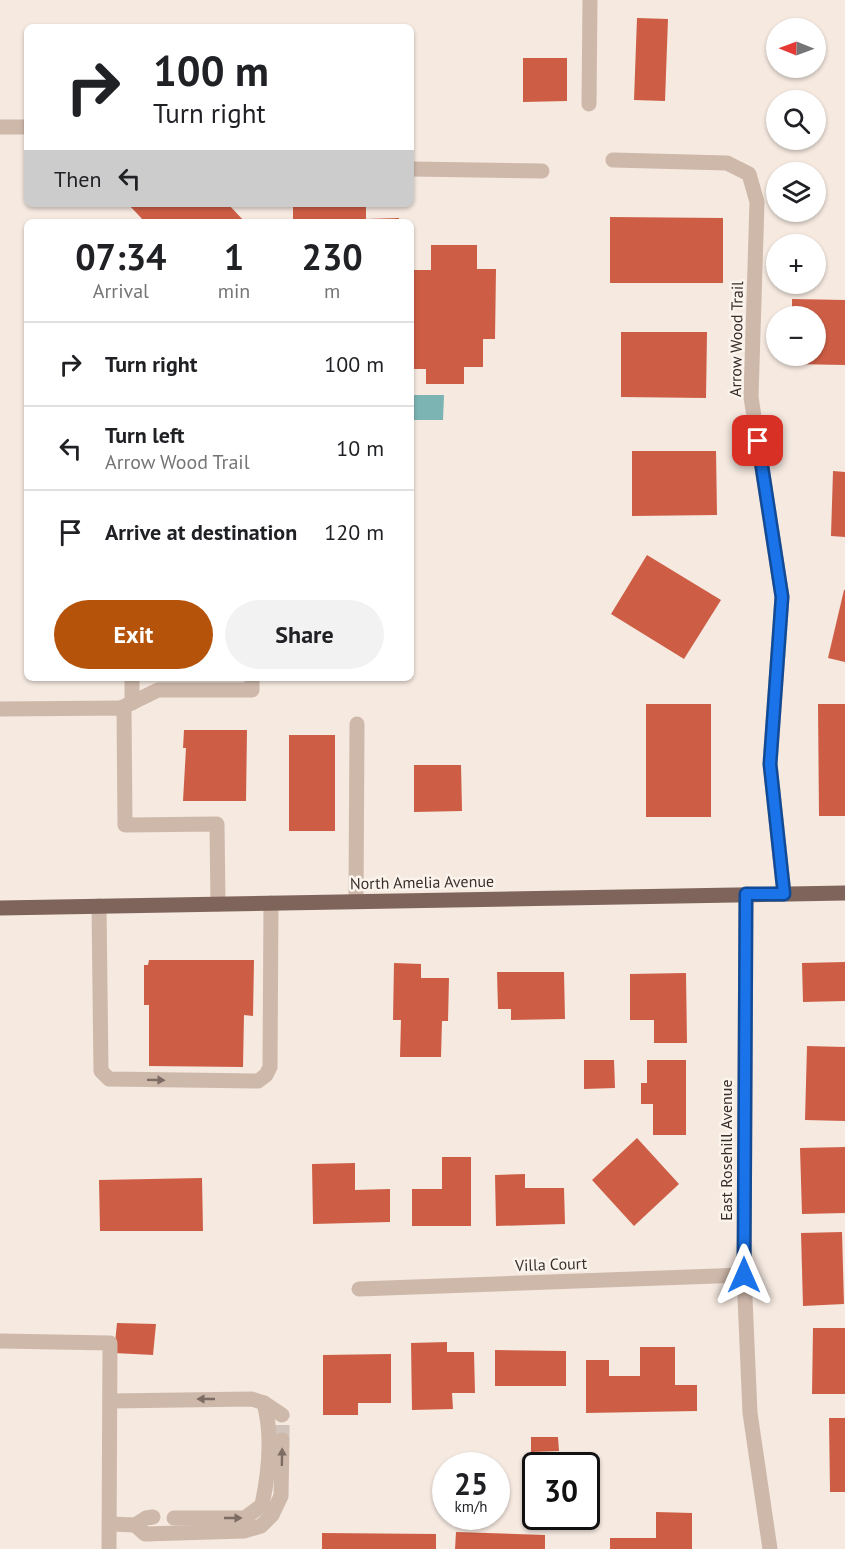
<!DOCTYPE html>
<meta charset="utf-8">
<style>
:root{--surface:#fff;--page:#f2f2f2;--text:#202124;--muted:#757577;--line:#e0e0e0;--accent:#b45309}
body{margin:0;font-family:"PT Sans",sans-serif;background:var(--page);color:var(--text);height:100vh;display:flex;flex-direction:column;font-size:22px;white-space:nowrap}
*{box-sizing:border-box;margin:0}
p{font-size:20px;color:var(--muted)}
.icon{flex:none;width:33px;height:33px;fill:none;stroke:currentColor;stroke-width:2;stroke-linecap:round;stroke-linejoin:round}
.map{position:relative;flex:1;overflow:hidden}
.details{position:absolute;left:24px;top:219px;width:390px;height:462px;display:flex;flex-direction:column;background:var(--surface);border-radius:9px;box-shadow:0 2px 4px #0004}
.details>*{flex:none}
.top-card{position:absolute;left:24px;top:24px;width:390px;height:183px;border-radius:9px;box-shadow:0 2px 4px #0004;background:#fff;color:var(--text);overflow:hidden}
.needle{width:39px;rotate:271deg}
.buttons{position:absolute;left:766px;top:18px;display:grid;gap:12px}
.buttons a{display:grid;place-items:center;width:60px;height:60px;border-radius:50%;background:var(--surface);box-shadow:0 2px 4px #0004;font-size:30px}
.speed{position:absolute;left:432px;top:1452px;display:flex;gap:12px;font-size:30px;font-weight:700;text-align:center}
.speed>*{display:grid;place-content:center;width:78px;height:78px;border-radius:50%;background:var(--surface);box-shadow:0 2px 4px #0004;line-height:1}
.speed small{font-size:15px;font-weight:400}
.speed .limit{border:3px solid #111;border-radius:9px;background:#fff;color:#111}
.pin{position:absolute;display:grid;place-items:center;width:51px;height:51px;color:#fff;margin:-26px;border-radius:12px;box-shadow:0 3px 9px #0006}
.me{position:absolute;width:66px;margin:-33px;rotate:0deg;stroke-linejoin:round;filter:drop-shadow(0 0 4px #0008)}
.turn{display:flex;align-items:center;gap:21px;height:126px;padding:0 30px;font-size:27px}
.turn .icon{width:78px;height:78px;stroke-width:2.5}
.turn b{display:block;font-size:42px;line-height:51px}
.then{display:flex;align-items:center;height:57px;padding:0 30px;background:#0003;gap:12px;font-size:22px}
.eta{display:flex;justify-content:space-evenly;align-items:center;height:102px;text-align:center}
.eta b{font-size:36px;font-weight:700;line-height:42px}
.cta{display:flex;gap:12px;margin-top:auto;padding:12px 30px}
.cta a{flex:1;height:69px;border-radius:36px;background:var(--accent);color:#fff;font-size:24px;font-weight:700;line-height:69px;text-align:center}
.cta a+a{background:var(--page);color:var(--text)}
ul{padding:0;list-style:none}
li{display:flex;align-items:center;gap:18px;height:84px;padding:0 30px;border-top:2px solid var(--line)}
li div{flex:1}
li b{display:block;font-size:22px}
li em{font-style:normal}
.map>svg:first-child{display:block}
.water{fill:#7cb4b3}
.building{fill:#cd5e45}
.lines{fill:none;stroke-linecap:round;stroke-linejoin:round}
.minor-tunnel{stroke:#d0c4bc;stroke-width:15;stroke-dasharray:15 8;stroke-linecap:butt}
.minor{stroke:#ceb8aa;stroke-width:15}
.major{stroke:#7e645a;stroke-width:15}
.oneway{fill:#7d6c64}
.route-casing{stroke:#114b97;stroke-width:15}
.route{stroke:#1a73e8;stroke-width:10}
.labels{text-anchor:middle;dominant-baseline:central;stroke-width:5;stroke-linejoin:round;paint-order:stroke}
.street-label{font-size:16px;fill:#3b2e2a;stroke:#fbf4ed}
</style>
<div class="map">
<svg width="845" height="1549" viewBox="0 0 845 1549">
<rect width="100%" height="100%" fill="#f5e9e0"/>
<path class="water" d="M411,395H444L443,420H411Z"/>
<g class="building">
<path d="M637,18L668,19L665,101L634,100Z"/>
<path d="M523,58H567V101L523,102Z"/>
<path d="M128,204H228L245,222H145Z"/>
<path d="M293,204H366V219L399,218V222H293Z"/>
<path d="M610,217L723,218V283H610Z"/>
<path d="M431,245H477V269H496L495,339H483V367H464V384H426V369H411V270H431Z"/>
<path d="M792,299L845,300V365L791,364V356H816V316H792Z"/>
<path d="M621,332H707L706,398L621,397Z"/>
<path d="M632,451H716L717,515L632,516Z"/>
<path d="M833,471L845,472V537L831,536Z"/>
<path d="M647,555L721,600L684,659L611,614Z"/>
<path d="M844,590H845V662L828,658Z"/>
<rect x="646" y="704" width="65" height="113"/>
<path d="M818,704H845V816H819Z"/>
<path d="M184,730H247L246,801H183L186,748H183Z"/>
<rect x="289" y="735" width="46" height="96"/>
<path d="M414,765H461L462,811L414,812Z"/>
<path d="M149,960H254L253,1016L244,1015L243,1067L149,1066V1005H144V965H148Z"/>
<path d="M845,962V1001L803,1002L802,963Z"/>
<path d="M394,963L421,964V978H449L448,1021H442L441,1057H400L401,1020H393Z"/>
<path d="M497,972H564L565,1019L511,1020V1009H498Z"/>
<path d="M686,973L687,1043H654V1020H630V974Z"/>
<path d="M807,1046L845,1047V1121L805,1120Z"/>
<path d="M584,1060H614L615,1088L584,1089Z"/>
<path d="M647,1060H686V1135H653V1104H641V1083H647Z"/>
<path d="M637,1138L679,1184L634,1226L592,1180Z"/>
<path d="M845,1147V1213L802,1214L800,1148Z"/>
<path d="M442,1157H471V1226H412V1189H442Z"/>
<path d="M355,1163V1190L390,1189V1222L313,1224L312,1164Z"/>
<path d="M525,1174V1188H564L565,1224L496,1226L495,1175Z"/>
<path d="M202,1178L203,1231H100L99,1180Z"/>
<path d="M842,1232L844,1304L803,1306L801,1233Z"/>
<path d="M117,1323L156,1324L153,1355L114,1353Z"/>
<path d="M813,1328H845V1394H812Z"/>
<path d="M447,1342V1352H474L475,1393H452L453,1409L412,1410L411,1343Z"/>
<path d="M640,1347H675V1385H697V1411L586,1413V1360H609V1376H640Z"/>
<path d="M495,1350L566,1351V1386H495Z"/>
<path d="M391,1354V1403H358V1415H323V1355Z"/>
<path d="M829,1418H845V1492H830Z"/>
<path d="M531,1437H558L559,1451L531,1452Z"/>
<path d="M656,1512L692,1513V1549H610V1538H656Z"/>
<path d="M456,1532L545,1535V1549H455Z"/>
<path d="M322,1533L436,1534V1549H322Z"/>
</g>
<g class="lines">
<path class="minor-tunnel" d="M282,1440V1415"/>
<g class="minor">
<path d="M589,104L590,0"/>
<path d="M0,127H27"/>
<path d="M613,160L727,163L749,174L757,202L751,397L782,597L770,764L784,894"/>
<path d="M411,169L542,171"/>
<path d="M132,678V703"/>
<path d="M121,708L158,690H252V678"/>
<path d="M0,709L124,708L125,825L217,824L218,904"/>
<path d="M746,894L744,1275L750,1413L770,1549"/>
<path d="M356,901L357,724"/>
<path d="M99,906L101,1071L109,1079L258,1081L266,1075L270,1067L271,903"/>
<path d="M359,1289L744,1275"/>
<path d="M0,1341L110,1343L109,1549"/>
<path d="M110,1401L252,1399L264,1403C273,1436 269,1472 262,1505L245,1518H174"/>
<path d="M264,1403L282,1415"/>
<path d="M110,1524L135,1525L146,1518L153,1517"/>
<path d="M135,1525L145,1534L244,1531L261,1526L272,1515L281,1496L282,1440"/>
</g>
<path class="major" d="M0,908L845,893"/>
</g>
<defs><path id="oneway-solid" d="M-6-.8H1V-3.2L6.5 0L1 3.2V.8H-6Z" transform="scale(1.5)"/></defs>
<g class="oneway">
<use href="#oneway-solid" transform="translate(156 1080) rotate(1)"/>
<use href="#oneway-solid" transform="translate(206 1399) rotate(-180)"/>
<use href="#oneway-solid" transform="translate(282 1457) rotate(-89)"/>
<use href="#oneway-solid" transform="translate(233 1518)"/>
</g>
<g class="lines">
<defs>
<path id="route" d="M744,1275L746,894H784L770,764L782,597L758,441"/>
</defs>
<use href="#route" class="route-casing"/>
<use href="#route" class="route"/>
</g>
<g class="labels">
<g class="street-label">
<text transform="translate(736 339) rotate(-89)">Arrow Wood Trail</text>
<text transform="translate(422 882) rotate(-1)">North Amelia Avenue</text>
<text transform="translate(726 1150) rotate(-90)">East Rosehill Avenue</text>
<text transform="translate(551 1264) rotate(-2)">Villa Court</text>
</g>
</g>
</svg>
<div class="buttons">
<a><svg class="needle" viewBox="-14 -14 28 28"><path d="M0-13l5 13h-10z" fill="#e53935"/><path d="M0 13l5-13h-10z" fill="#757577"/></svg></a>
<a><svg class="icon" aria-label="search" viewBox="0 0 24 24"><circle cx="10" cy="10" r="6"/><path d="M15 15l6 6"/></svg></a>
<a><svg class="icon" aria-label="layers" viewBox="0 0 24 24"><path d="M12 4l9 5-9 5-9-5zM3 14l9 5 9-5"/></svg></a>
<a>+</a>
<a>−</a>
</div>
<div class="speed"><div>25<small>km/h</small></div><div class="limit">30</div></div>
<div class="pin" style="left:758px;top:441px;background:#d93025"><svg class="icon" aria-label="arrive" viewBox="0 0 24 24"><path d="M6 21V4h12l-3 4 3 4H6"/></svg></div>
<svg class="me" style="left:744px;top:1275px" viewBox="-20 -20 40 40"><path d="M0-17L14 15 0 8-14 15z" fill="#1a73e8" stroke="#fff" stroke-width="4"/></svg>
<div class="top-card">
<div class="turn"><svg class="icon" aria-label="right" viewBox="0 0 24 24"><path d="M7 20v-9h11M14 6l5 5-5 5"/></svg><div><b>100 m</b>Turn right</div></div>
<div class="then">Then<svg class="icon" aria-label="left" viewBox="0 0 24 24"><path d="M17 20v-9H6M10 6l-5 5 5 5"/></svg></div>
</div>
<section class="details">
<div class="eta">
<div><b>07:34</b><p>Arrival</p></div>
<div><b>1</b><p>min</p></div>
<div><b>230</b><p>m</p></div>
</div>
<ul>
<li><svg class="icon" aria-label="right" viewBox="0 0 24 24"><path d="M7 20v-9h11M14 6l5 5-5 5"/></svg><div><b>Turn right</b></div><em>100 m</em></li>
<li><svg class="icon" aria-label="left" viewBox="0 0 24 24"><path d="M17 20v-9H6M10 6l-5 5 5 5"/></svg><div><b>Turn left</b><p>Arrow Wood Trail</p></div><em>10 m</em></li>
<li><svg class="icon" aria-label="arrive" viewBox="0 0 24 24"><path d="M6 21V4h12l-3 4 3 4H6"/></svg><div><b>Arrive at destination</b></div><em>120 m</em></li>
</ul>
<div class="cta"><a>Exit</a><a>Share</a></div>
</section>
</div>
